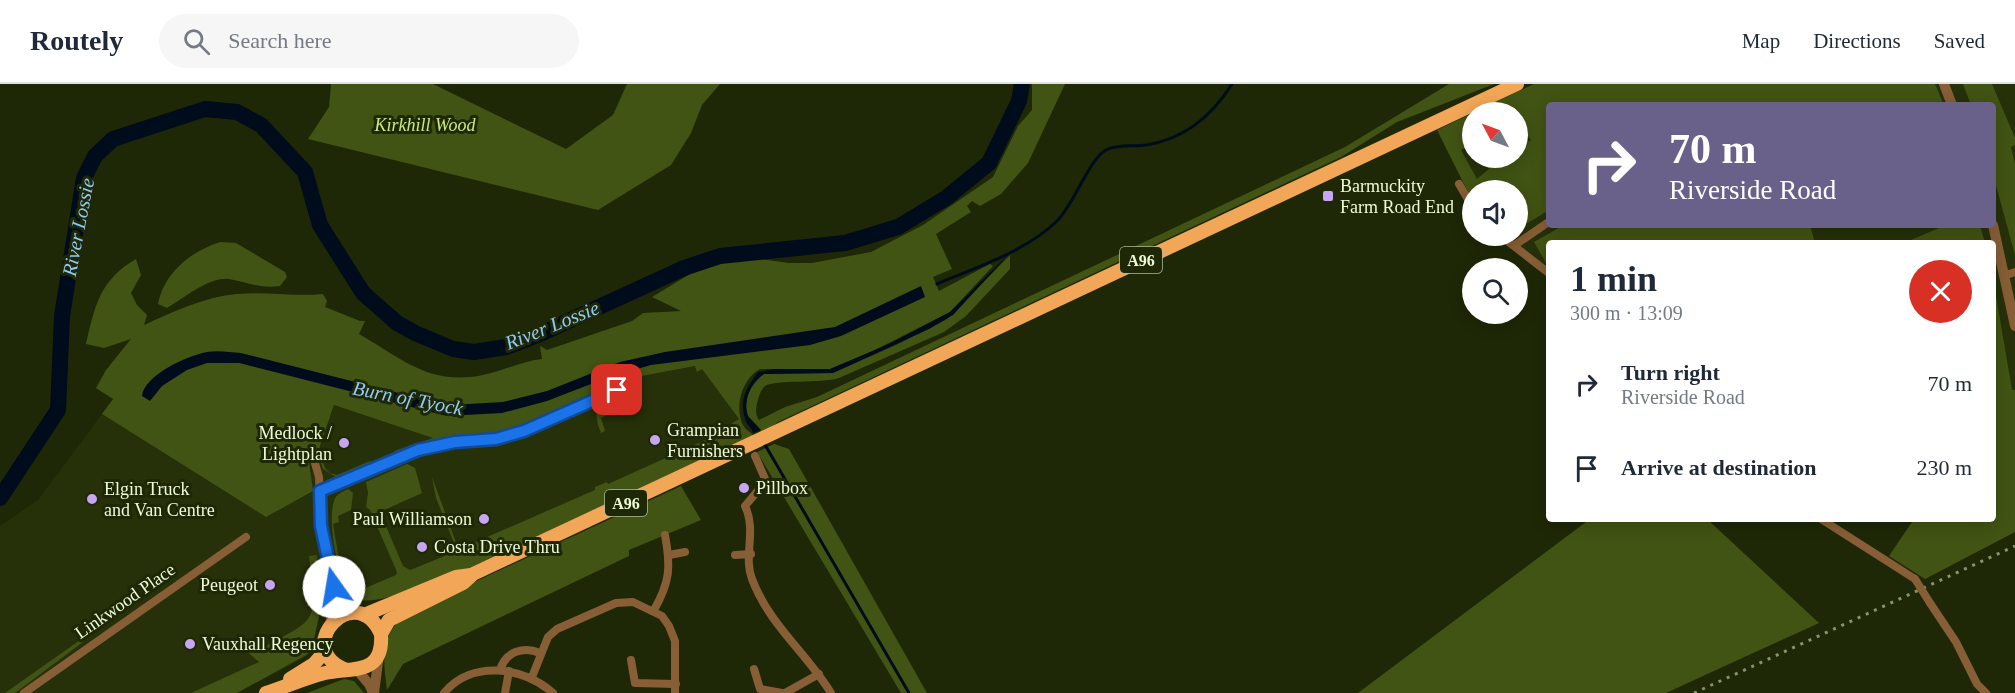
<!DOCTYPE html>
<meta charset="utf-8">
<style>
:root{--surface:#fff;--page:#f6f6f7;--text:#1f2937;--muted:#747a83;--line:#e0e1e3}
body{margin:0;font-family:Georgia,serif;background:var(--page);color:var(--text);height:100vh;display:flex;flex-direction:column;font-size:22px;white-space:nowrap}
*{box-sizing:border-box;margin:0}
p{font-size:20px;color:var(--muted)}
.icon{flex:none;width:33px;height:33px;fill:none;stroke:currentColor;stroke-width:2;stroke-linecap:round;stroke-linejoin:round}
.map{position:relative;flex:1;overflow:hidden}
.panel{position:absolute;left:1546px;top:156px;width:450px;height:282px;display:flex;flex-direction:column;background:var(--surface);border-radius:6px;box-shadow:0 3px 15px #0003}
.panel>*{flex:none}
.banner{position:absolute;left:1546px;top:18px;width:450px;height:126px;border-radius:6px;box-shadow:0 3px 15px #0003;background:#6a618a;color:#fff;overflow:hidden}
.needle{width:39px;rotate:311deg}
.tools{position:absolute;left:1462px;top:18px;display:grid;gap:12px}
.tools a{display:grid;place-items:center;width:66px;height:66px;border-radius:50%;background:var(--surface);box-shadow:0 3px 15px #0003;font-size:30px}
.pin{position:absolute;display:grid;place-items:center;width:51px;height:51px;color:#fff;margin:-26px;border-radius:12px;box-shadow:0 3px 9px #0006}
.me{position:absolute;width:66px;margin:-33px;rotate:347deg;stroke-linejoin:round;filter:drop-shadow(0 0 4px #0008)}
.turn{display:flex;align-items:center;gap:21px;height:126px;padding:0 24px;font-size:27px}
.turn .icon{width:78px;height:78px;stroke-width:2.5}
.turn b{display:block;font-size:42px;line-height:51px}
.round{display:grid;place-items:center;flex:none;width:63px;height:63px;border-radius:32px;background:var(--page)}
.summary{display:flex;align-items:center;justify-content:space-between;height:102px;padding:0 24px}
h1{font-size:36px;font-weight:800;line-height:45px}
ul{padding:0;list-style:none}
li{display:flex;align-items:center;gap:18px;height:84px;padding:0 24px}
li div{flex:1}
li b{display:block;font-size:22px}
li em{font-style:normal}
header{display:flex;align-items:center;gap:36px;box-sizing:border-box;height:84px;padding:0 30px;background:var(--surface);border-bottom:2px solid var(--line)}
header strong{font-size:28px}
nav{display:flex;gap:33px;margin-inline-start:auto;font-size:21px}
.search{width:420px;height:54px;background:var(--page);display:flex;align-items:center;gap:15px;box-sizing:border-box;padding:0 21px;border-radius:33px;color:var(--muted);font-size:22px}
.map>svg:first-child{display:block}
.built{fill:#263109;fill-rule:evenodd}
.green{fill:#425413}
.water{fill:#000b1c}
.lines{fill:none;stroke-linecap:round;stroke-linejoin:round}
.stream{stroke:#000b1c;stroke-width:3}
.river{stroke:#000b1c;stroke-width:16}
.minor{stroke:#875e35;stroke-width:8}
.tertiary{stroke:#875e35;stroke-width:10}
.trunk{stroke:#f2a758;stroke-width:14}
.rail{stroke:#879370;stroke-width:3;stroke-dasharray:3 6;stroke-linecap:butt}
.minor-bridge{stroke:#875e35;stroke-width:8}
.route-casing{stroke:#114b97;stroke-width:15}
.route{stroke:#1a73e8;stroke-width:10}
.poi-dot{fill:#c6a6f0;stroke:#1e2806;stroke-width:2}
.labels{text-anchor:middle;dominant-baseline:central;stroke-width:6;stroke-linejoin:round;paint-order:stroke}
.shield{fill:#1e2806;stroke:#b0bc99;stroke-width:1.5}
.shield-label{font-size:16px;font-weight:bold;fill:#eefbd8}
.park-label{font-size:18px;font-style:italic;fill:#c8ec7c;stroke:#1e2806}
.poi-label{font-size:18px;fill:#eefbd8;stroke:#1e2806;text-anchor:start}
.street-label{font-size:18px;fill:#eefbd8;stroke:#1e2806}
.water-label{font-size:20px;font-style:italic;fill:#92caf7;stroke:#1e2806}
</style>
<header>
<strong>Routely</strong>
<div class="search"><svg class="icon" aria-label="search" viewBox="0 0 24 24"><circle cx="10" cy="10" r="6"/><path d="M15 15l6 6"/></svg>Search here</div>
<nav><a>Map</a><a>Directions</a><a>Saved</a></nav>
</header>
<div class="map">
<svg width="2015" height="609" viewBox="0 0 2015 609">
<rect width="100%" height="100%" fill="#1e2806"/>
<g class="built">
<path d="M1534,0H2015V448L1925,495L1889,472L1914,435H1994V159H1550L1549,184L1507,152H1518V106H1473L1437,46L1473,29V74H1518V28H1474ZM1550,21H1994V141H1550Z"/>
<path d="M696,282L702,285L739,335L728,344L726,342L703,357L517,442L358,507L321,527L312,564L304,574L237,609H0V442L38,416L102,330L266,433L312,387L308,370L322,359L334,321L438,355L481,351L512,345L621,296Z"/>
</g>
<g class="green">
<path d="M331,0H433L566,65L613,31L627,0H720L702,21L691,49L671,81L598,126L308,55L329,23Z"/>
<path d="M1032,0H1065L1028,79L1001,110L980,122L972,117L967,122L971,128L936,150L952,185L933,193L939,207L990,180L993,182L950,228L867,270L830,285H760C742,295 734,323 743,341C747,348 752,348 754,353L467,485C433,492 385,524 353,515C338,499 327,438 334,417C336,410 342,408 348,405L353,409L351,426L338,432L339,438L333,440C336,456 341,502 358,507L396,491L397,488L370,426L366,423L368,409L366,398L407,380L415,384L422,409L380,428L403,482L410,486L454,468L456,464L436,414L432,393L457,461L462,464L595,406V403L607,398L608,400L703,357L739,335L702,285L697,288L695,282L621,296L512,345L481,351L438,355L395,369L394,367L433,354L334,321L319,365L325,384L330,389L337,391L370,377L372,379L336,393L323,385L316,366L308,370L313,407L266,433L102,330L113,315L96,304L106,286L131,255L104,264L86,260C95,221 100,196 136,175L141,191L131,209L137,221L147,231L144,241C173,228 204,213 236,210C265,207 294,213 323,210L327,217L325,223L360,237H365L359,250C403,275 429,302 483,291C503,287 522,277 542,275L540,262L547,266L632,237L643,229L681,227L652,213L700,184L747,173L789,179H812L871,168L923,141L993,93L1018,42L1032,26Z"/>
<path d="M1449,0H1494L1397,38L1341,73L778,338L763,350C760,344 753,342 750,337C740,321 750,299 764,290L833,289L898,260L947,235L1010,171V185L966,232L944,248L839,294C821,300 775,295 765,302C760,306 759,313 757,319C756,326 755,330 759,336L785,323L817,313L1345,63Z"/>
<path d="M1534,0H1935L1944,21H1550L1549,126L1518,145V106H1473V118L1437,46L1473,29V59L1461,66L1477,95L1502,74H1518V64L1531,56L1528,52L1518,57V28H1474Z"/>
<path d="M1963,0H1992L2015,54V61L2011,63L2015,80V171L1994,94V21H1971Z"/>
<path d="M1564,141H1810L1815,159H1550L1549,184L1534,158Z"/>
<path d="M1946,141H1980L1985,159H1904Z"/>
<path d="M220,158L236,159L285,188L287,193L280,202C261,205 247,198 229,195C209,193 184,214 167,224L158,220C164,189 191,167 220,158Z"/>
<path d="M1994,200L2012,306H2015V448L1925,495L1889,472L1914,435H1994Z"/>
<path d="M624,310L630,327L628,328L624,322L601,334L605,347L601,349C591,323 598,317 624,310Z"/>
<path d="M774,360L789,365L927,609H901L757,368Z"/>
<path d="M681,402L701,436L629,466V472L403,580L387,606C384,584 380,557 397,539L438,515Z"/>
<path d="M1590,435H1707L1819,539L1666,609H1358Z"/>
<path d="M317,471L323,514L312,564L308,570L237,609H191L259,578L243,564L253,563L258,566C319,533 317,542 309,472Z"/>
<path d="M83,554V558L15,609H5Z"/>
<path d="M344,595L354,597L364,609H307Z"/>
</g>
<g class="water">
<path d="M1012,167L953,231L929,245L833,289L764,290C750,300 743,316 748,332L761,346L753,349C752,343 748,343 746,337C738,318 746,304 758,288L774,285H830L891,259L950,228Z"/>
<path d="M921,202L925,213L841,252L810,261L651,281L609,293L547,317L502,329L447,332L239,279H207L187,286L162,302L150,317L142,312C144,291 189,271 207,268C218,266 230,268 241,269L434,318L451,321L503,318L547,307L620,278L665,268L835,243Z"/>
</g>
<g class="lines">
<g class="stream">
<path d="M937,200C977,183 1025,168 1057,137C1075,119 1089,75 1106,66C1118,60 1133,63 1146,61C1185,55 1212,32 1232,0"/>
<path d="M764,359L909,609"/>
</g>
<path class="river" d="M0,414L58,326L62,232L84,94L95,72L113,55L205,25L237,28L261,41L305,88L320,141L363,209L397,239L415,249L453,265L474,268L506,263L540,250L684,184L720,172L845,159L898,143L946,114L989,79L1019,17L1022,0"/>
<g class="minor">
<path d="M1459,100L1473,124"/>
<path d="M1501,152L1550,190"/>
<path d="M1515,161L1550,137"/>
<path d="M2006,191L2015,188"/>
<path d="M312,369L319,393L321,442L334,503L329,542"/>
<path d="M755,372L766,397L745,422C757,447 743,472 752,495C770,542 805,567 831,609"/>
<path d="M320,407L418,366L455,358L496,355L524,347L617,306"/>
<path d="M1821,435L1915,495"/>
<path d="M669,471L685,468"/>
<path d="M735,471L751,470"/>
<path d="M334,503L345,520L356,529"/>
<path d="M1930,519L1956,558L1977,600L1986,609"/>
<path d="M654,526C670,498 671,483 665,451"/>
<path d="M631,576L635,599L676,600"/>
<path d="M754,585L760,605L782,609"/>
<path d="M500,586C506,567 524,562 540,569"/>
<path d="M532,593L548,553L557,545L616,519L633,518L662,532L669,542L675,557V609"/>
<path d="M24,609L246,453"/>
<path d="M444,609C472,575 524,583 553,609"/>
<path d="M505,609L509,587"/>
<path d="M785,609L819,590"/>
</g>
<g class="tertiary">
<path d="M1944,0L1952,21"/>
<path d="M1993,141L2015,242"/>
<path d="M357,586L369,600L373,609"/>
<path d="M374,609L379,570"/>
</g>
<g class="trunk">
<path d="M364,531L456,493L471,491"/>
<path d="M381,550L389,536L463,499L473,490L1517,0"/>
<path d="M290,595L314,580L326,566"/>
<path d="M266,609C285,603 305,594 325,589C352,583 384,592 381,550C355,493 290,566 347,586"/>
</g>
<path class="rail" d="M1694,609L2015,462"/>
<path class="minor-bridge" d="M1915,495L1930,519"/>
</g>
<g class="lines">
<defs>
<path id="route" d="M334,503L321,442L320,407L418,366L455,358L496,355L524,347L617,306"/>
</defs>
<use href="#route" class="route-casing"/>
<use href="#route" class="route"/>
</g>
<g class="poi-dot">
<rect x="1322" y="106" width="12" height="12" rx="3"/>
<circle cx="655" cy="356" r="6"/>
<circle cx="344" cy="359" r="6"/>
<circle cx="744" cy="404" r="6"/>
<circle cx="92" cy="415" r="6"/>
<circle cx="484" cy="435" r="6"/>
<circle cx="422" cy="463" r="6"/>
<circle cx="270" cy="501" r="6"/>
<circle cx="190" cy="560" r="6"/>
</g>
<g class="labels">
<g class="shield">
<rect x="1120" y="163" width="42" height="26" rx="4.5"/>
<rect x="605" y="406" width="42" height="26" rx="4.5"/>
</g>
<g class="shield-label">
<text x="1141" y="176">A96</text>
<text x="626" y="419">A96</text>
</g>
<g class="park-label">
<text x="425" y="41">Kirkhill Wood</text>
</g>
<g class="poi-label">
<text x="1340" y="102">Barmuckity<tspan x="1340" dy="21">Farm Road End</tspan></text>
<text x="667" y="346">Grampian<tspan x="667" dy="21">Furnishers</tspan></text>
<text x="332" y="349" text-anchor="end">Medlock /<tspan x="332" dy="21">Lightplan</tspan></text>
<text x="756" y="404">Pillbox</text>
<text x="104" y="405">Elgin Truck<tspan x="104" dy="21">and Van Centre</tspan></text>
<text x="472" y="435" text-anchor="end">Paul Williamson</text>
<text x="434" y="463">Costa Drive Thru</text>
<text x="258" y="501" text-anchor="end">Peugeot</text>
<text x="202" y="560">Vauxhall Regency</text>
</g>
<g class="street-label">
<text transform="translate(125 517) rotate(-35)">Linkwood Place</text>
</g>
<g class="water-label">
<text transform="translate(78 143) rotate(-79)">River Lossie</text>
<text transform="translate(552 241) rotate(-22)">River Lossie</text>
<text transform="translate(408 314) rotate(11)">Burn of Tyock</text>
</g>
</g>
</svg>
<div class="tools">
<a><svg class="needle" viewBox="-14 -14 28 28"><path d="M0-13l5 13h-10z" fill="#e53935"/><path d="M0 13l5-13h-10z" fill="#747a83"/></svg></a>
<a><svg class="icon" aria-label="sound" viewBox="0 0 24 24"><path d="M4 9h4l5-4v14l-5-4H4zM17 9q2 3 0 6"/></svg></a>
<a><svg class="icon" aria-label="search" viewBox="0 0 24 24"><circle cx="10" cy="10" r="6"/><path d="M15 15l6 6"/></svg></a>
</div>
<div class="pin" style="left:617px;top:306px;background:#d93025"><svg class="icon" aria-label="arrive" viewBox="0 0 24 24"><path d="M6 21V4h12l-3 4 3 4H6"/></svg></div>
<svg class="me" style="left:334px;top:503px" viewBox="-20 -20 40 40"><circle r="19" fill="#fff"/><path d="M0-13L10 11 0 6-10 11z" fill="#1a73e8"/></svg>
<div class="banner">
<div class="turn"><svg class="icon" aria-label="right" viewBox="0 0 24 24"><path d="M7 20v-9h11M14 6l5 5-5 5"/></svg><div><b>70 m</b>Riverside Road</div></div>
</div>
<section class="panel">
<div class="summary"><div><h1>1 min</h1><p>300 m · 13:09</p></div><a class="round" style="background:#d93025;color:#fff"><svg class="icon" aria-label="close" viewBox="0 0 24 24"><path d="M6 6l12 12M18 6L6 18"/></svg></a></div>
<ul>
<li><svg class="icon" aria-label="right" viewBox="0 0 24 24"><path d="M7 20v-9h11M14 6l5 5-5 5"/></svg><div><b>Turn right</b><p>Riverside Road</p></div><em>70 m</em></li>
<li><svg class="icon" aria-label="arrive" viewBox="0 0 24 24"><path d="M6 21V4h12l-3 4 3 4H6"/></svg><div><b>Arrive at destination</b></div><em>230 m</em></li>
</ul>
</section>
</div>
